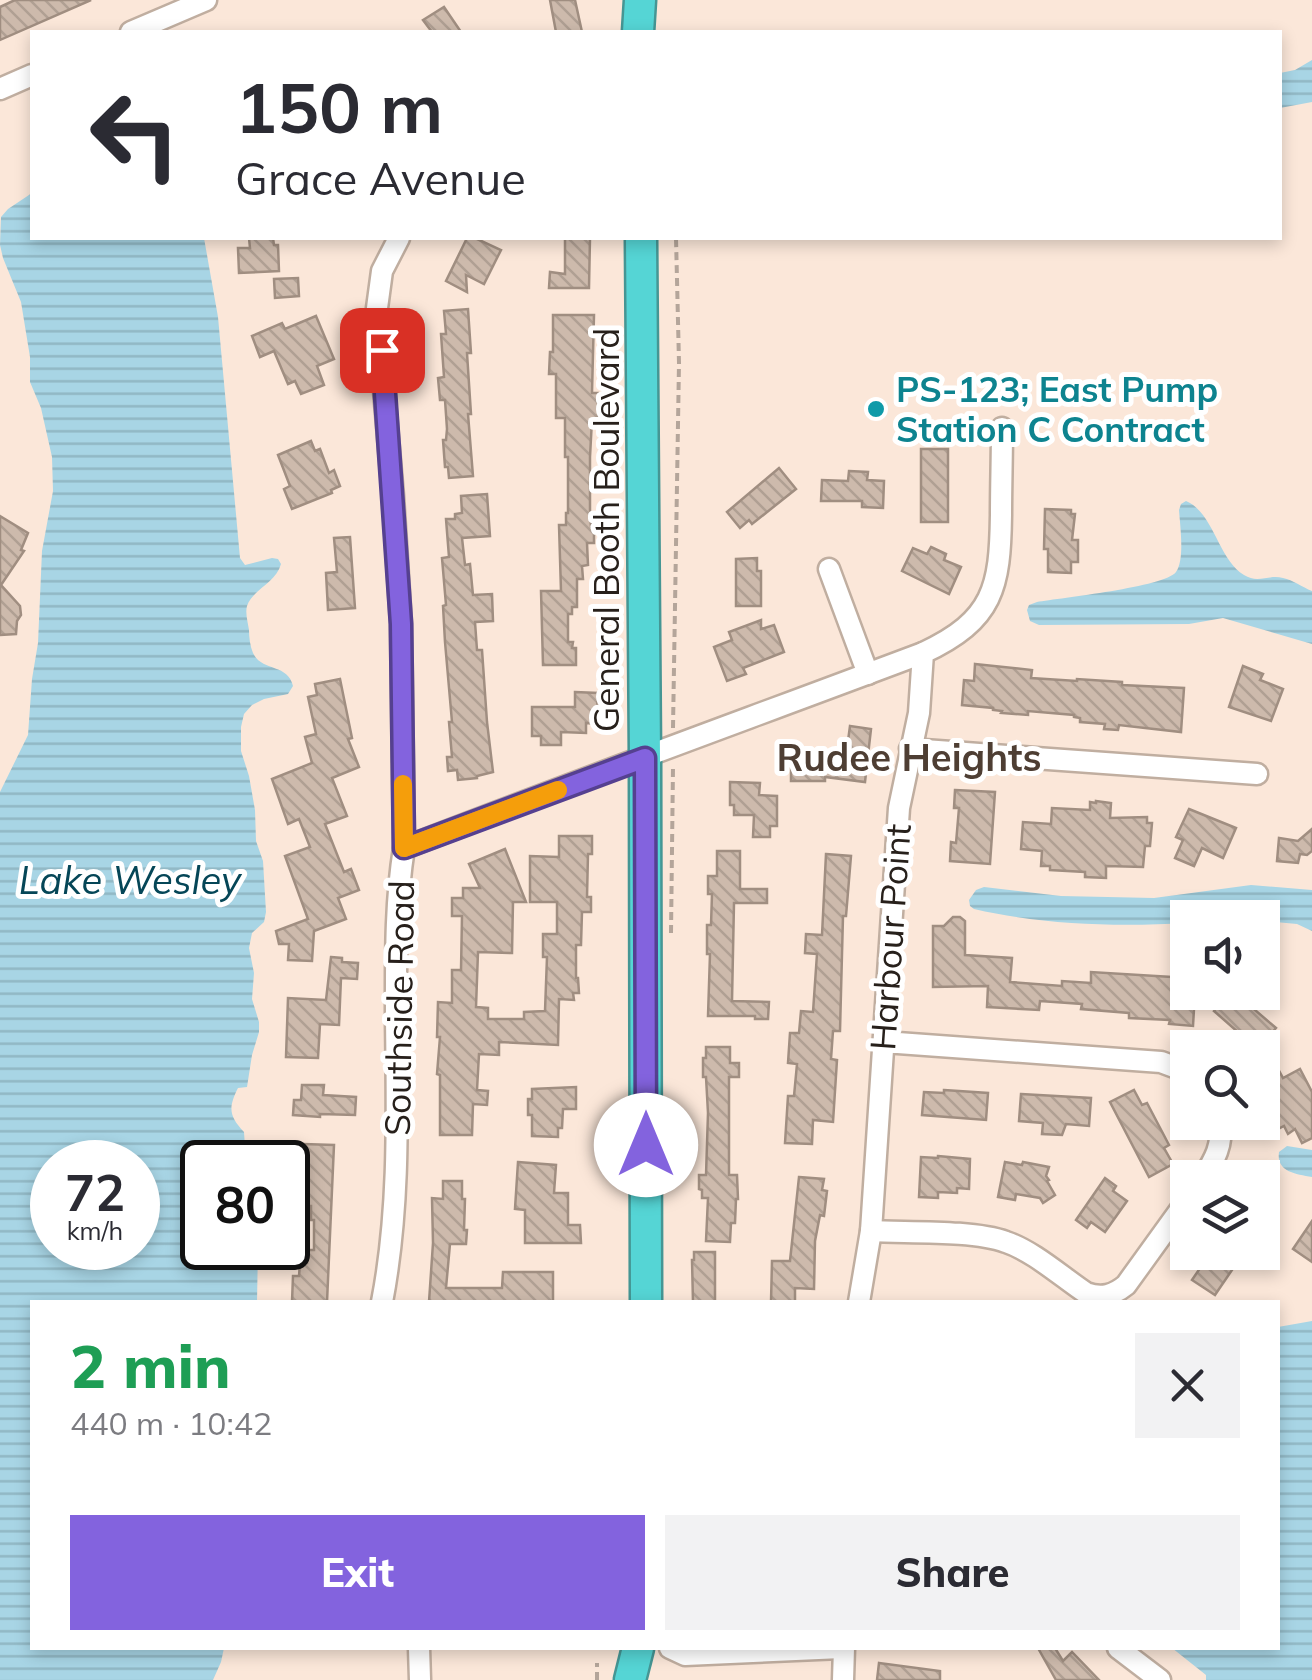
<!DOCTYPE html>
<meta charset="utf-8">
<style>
:root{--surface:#fff;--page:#f2f2f3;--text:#2b2b33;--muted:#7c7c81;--accent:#8363de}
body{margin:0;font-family:Mulish,sans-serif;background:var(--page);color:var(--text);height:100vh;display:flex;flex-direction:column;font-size:38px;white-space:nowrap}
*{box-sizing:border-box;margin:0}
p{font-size:32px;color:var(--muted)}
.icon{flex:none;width:55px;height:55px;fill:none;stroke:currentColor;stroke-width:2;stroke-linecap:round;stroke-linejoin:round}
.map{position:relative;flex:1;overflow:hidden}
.sheet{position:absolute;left:30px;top:1300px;width:1250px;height:350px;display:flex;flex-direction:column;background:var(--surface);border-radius:0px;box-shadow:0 5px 15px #0003}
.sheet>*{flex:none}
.top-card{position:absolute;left:30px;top:30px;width:1252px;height:210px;border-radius:0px;box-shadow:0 5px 15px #0003;background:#fff;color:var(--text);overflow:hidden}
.fabs{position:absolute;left:1170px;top:900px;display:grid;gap:20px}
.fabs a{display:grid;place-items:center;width:110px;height:110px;border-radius:0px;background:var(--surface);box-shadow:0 5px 15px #0003;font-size:50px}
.speed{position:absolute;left:30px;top:1140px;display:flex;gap:20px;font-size:50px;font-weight:700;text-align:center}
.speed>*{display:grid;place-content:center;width:130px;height:130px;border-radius:50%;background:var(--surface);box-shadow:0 5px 15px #0003;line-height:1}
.speed small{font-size:25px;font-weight:400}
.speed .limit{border:5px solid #111;border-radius:15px;background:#fff;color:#111}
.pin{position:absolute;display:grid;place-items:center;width:85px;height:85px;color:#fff;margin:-42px;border-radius:20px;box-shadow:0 5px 15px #0006}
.me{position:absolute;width:110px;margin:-55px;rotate:0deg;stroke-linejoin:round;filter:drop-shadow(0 0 8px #0008)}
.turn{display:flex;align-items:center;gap:35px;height:210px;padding:0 40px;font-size:45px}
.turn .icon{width:130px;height:130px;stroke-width:2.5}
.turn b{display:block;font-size:70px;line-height:85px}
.round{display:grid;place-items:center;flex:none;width:105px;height:105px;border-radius:0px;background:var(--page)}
.summary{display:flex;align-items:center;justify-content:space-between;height:170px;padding:0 40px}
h1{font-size:60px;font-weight:800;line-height:75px;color:#1e9e55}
.primary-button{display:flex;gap:20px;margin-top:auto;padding:20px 40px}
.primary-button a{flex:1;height:115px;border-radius:0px;background:var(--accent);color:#fff;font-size:40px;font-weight:800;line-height:115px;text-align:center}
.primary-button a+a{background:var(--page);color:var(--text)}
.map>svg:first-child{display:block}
.water{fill:url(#water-rules);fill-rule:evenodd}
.building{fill:url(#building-back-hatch);stroke:#a08e81;stroke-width:2.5}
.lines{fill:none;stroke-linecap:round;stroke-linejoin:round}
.minor-casing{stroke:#c0aea0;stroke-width:25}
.highway-casing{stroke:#459694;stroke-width:35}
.path{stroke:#b4a59a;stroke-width:4;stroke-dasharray:8 5;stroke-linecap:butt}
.minor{stroke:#fff;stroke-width:20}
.highway{stroke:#55d5d5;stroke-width:30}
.route-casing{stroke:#554090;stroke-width:25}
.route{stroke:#8363de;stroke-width:18}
.slow{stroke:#f59e0b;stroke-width:18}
.culture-dot{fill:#0f9aa8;stroke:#fff;stroke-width:4}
.labels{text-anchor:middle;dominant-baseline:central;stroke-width:10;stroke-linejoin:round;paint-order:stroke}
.culture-label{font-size:35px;font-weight:bold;fill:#0d838f;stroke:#fff;text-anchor:start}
.street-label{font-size:35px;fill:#27201b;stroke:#fff}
.neighbourhood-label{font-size:38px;font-weight:bold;fill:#4e3e33;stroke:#fff}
.water-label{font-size:38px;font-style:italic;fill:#054657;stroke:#fff}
</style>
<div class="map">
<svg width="1312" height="1680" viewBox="0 0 1312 1680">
<defs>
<pattern id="water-rules" width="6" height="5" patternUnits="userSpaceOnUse" patternTransform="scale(2.5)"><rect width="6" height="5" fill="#a8d5e5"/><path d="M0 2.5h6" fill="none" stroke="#91b7c4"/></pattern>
<pattern id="building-back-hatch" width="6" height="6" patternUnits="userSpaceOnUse" patternTransform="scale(2.5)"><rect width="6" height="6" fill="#cdbaac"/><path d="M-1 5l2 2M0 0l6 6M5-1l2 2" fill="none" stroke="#b0a093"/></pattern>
</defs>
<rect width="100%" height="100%" fill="#fbe7d9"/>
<g class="water">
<path d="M1312,60V102L1280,108V73L1295,70Z"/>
<path d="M32,193V238H204L218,317L240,558L245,565L272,558L278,559L281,564C276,583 253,589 247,606C245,613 248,623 249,630C249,637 250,646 253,653C262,672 288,663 293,686L288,694L264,699L252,705L244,714L241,727V751L249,776L255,810L256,841L263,861L266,912L264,922L252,933L249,948L254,973L252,999L259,1022V1032L252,1055L247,1087L238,1088C228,1108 229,1116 244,1132L246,1162H202V1248H258L257,1302H32V1648H224L221,1662L213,1680H0V792L28,735L32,679L38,643L42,551L53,491L52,457L41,408L30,382V357L21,302L3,258L0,245L1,217L8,209ZM52,1162H138V1248H52Z"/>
<path d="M1186,501C1214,513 1218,559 1244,575C1258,584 1269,574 1283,578C1293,580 1302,587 1312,591V644L1223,618L1189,624L1039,625L1030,621L1027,610L1029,605L1037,602C1060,598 1165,587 1176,572C1185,560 1180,525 1179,510L1181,504Z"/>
<path d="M1251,885L1312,890V931L1297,924L1263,921L1262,918H1188L1187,923C1117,927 1043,925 974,909L970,906L969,900L976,890L984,887L1061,896L1154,898Z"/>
<path d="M1287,1146L1312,1150V1177C1296,1174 1276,1172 1279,1152Z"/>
<path d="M1312,1321V1680H1206V1675L1172,1648H1278V1327Z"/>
</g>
<g class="building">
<path d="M15,0H91L0,40V7Z"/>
<path d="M550,0H575L582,32H556Z"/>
<path d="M444,7L461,32H432L423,20Z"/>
<path d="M249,238H273L274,245H278L279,271L239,273L238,248H250Z"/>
<path d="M467,238H475L501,250L484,284L466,275L467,292L446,281Z"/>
<path d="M565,238H590L589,288H549L550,272L565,274Z"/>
<path d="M298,278L299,296L275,298L274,279Z"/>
<path d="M468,309L471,353H467L471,414H468L473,476L449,478L448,467H445L443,440H446L447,429L445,400H440L438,378L444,377L441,334H446L444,311Z"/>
<path d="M553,315H594L592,393H598V419H592L590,457V513L591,527H594V543H587L588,565L582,566L583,579H577V607H572V614H568V642H573L572,648H576V665H543L541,591H561L559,525H566V513H568V457H565V418H556V374H549L550,352H553Z"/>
<path d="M316,316L334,359L317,366L324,385L301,394L295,381L288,384L274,351L260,357L252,336L282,323L285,329Z"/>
<path d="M311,441L315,451L320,449L329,473L334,470L340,486L331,490L332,493L292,509L284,489L290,486L278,455Z"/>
<rect x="921" y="449" width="27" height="73"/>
<path d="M779,468L796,489L752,524L749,520L740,528L727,512Z"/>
<path d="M849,471L868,472L867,480L884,481L883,508L862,507V501H821L822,480L848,481Z"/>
<path d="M487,494L490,536L462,538L465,565L470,564L473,595L492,594L493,621L475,622L477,650H482L487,722L493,772L477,776V778L458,780L457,770L448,771L447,757H452L449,722H452L445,642L443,606L446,605L442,558L449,557L446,519H455V514L462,513L461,496Z"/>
<path d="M1045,509L1071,510V514H1075L1072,540H1078V562H1071V573L1048,572V549H1044Z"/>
<path d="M0,516L28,533L21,550L24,551L1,585L20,606L21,615L17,621L16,634L0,635Z"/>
<path d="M350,537L355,608L328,610L326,573L337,572L334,538Z"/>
<path d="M931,547L946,554L944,560L961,567L949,594L902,571L913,548L927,554Z"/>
<path d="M757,558V571H761V606H736V559Z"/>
<path d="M761,620V629L774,625L784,652L743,668L746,674L727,681L714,647L732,640L729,632Z"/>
<path d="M975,664L1032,670L1031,678L1077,681V679L1122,682V685L1184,688L1181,732L1119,725L1118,730L1104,729L1105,724L1080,722V718L1074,717V715L1028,711V715L1001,713L1002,711L993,710V708L962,705L964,680L974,681Z"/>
<path d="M1243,666L1263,674L1260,680L1283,689L1271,721L1229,707Z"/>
<path d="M340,679L352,738L348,739L359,767L332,778L347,816L325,824L344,872L351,869L359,890L338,898L346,919L314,931L312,961L288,960L289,944H279L276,931L308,919L285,856L310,847L299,819L288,824L272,779L312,763L305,737L316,734L308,697L317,695L315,684Z"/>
<path d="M575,692L598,693L596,724L586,723V733L561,732V745H541V736H532V707H575Z"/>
<path d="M850,726L871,729L865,782L825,777V781H791V755L846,756Z"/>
<path d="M730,782L760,783L759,795L777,796V826H770V837H753L754,815H734V805H730Z"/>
<path d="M955,790L995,792L990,864L950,861L951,842L956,843L959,808H954Z"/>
<path d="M1096,801L1111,803L1110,818L1147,817V823H1152L1150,846H1145L1143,867L1106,866V878L1085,877V872L1050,870V866H1041L1042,851L1021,849L1023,822L1051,824L1052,808L1090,810V802L1096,803Z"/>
<path d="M1189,809L1236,828L1223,858L1202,848L1194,866L1175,858L1183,840L1176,837Z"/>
<path d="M1312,829V851L1307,855L1300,854L1298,863L1277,861L1279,838L1298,841Z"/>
<path d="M559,836H592V854H588L587,897H591V912H582L581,945H576V978H578L579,993H573L574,1000L559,999L558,1045L499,1042V1055L479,1054L477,1090L488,1091L487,1105L473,1104L472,1135H440V1075L437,1074L440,1037H437L438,1002L452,1003V970H461L462,916H452V898H463V888H480L469,864L505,849L526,902H513L512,953L478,952L476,1007L488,1008V1019H524V1012L545,1011L547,957H543V934H557V902H530V856L559,857Z"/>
<path d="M717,851H740V889H767V903H734L732,1001L769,1002L768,1019H755V1016H708L710,954H707V925H711L712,894H708V876H717Z"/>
<path d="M826,854L851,856L846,916H843L840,1031H833L831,1059L837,1060L833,1122L813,1120L812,1144L785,1143L788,1096H794L797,1064L788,1063L790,1033H799L801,1011L813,1012L817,954L805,953L806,934L822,935Z"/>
<path d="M953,917H960L965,921V955L1012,958L1010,982L1062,986V981L1091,983V972L1188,978V992H1195L1193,1026L1169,1024L1170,1020L1129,1018V1013L1081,1009L1082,1004L1040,1001L1039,1010L987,1007L988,986L933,987V926H944Z"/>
<path d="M331,957L342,958V962L358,963L357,979L341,978L339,1025L320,1024L318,1058L286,1057L288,998L326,1000Z"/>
<path d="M1229,992H1234L1276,1028L1259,1048H1256L1214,1011Z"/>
<path d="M706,1047H730V1063H739V1077H729V1175H737L738,1199H736L735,1223H731L730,1242L706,1241L708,1198H702V1190L699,1189V1175H706L708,1113L706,1077H703V1058H706Z"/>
<path d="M1276,1065L1283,1078L1300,1069L1312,1092V1138L1302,1143L1295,1129L1288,1134L1284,1126L1274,1131L1266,1115L1272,1112L1262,1095V1072Z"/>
<path d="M302,1085H324L323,1095L356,1097L355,1115L320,1114V1117L293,1115L294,1100H301Z"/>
<path d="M576,1087V1109H563L562,1128H558V1137L532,1136V1115H528V1099H532V1089Z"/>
<path d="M944,1090L988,1093L986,1120L922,1115L924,1092L944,1093Z"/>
<path d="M1134,1090L1142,1105L1147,1103L1169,1145L1164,1148L1173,1164L1149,1177L1110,1102Z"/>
<path d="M1021,1094L1091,1098L1089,1126L1066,1124L1062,1135L1042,1134L1043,1123L1019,1121Z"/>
<path d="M303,1144L334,1145L327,1302H292L293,1276H299L300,1263H307V1250H314V1220H311V1206H302L303,1185H295L297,1156L302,1157Z"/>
<path d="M938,1156L970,1159L969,1189L957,1188V1193L938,1192V1198L919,1197L921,1157L938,1158Z"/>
<path d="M518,1162L556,1165L554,1193H568V1225H580L581,1243H525V1210L515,1209Z"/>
<path d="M1005,1162L1022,1165L1023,1162L1049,1167L1046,1176L1049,1180L1047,1181L1055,1195L1043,1203L1040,1198L1016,1194L1015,1200L998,1197Z"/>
<path d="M799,1177L824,1179L822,1190L827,1191L824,1216L820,1215L815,1241L814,1289L795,1288V1302H771L772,1261H790Z"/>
<path d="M1105,1178L1116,1186L1113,1191L1127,1201L1105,1232L1091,1222L1087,1228L1076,1220Z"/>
<path d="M443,1181H462V1199H465L464,1230H467L466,1244H450L446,1288H502L503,1272H553V1302H429L433,1243L432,1198L443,1199Z"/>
<path d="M1312,1221V1262L1293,1249Z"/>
<path d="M694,1252H715V1302H693L692,1260H694Z"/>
<path d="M1211,1252H1263V1267H1234L1215,1295L1192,1280Z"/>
<path d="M1038,1648H1055L1063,1661L1072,1652L1099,1680H1056Z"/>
<path d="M879,1663L940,1671V1680H877Z"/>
</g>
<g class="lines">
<defs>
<g id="minor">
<path d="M131,32L206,0"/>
<path d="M0,89L32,75"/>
<path d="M829,569L868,674"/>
<path d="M910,749L1257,774"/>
<path d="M404,848C576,781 750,718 923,653"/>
<path d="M884,1042L1161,1062L1188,1072"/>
<path d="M1203,1178C1215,1159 1223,1145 1220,1122"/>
<path d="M871,1231C908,1233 973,1230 1006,1242C1033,1251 1062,1277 1086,1293C1102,1299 1114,1295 1126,1285L1188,1199"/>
<path d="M382,1302C400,1209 397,1113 396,1018C396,961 395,904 404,848L401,624L393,496L377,308L382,271L399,238"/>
<path d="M859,1302L871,1231L899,808L919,713L923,653C994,620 1000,587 1001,515C1001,486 1002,457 1002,428"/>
<path d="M419,1648L420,1680"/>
<path d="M670,1648L685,1655L841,1648"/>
<path d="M1118,1648L1160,1680"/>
<path d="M843,1680L844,1648"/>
</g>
<g id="highway">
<path d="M638,32L640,0"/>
<path d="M641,238L645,758L646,1302"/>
<path d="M630,1680L638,1648"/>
</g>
</defs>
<use href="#minor" class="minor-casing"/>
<use href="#highway" class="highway-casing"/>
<g class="path">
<path d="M673,728L679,363L676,238"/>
<path d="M671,933L673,767"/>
<path d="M597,1680V1663"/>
</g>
<use href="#minor" class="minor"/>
<use href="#highway" class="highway"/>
</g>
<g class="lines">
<defs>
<path id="route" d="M382,350L401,624L404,848L645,758L646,1145"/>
</defs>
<use href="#route" class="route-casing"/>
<use href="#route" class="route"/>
<path class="slow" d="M403,784L404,848L558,790"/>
</g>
<circle class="culture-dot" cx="876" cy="409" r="10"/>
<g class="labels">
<g class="culture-label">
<text x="896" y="389">PS-123; East Pump<tspan x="896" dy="40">Station C Contract</tspan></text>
</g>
<g class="street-label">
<text transform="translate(606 530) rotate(-90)">General Booth Boulevard</text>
<text transform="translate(890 937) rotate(-86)">Harbour Point</text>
<text transform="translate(399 1008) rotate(-89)">Southside Road</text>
</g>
<g class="neighbourhood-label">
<text x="909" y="757">Rudee Heights</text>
</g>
<g class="water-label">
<text x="130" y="880">Lake Wesley</text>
</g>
</g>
</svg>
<div class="fabs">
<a><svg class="icon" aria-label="sound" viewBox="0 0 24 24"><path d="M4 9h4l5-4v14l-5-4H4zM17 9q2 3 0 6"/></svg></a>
<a><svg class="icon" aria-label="search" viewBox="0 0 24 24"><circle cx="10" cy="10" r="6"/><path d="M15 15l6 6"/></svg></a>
<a><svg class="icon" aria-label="layers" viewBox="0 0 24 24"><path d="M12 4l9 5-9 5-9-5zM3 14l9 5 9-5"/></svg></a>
</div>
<div class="speed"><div>72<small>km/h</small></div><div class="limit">80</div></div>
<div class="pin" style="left:382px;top:350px;background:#d93025"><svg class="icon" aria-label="arrive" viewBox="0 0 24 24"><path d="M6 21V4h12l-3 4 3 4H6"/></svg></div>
<svg class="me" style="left:646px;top:1145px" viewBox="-20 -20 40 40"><circle r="19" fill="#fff"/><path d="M0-13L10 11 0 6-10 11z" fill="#8363de"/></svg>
<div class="top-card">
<div class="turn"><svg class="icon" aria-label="left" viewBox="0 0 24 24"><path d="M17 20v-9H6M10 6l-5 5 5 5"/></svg><div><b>150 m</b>Grace Avenue</div></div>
</div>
<section class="sheet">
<div class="summary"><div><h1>2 min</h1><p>440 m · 10:42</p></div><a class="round"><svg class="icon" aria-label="close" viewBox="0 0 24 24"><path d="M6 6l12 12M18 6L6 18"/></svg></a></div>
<div class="primary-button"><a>Exit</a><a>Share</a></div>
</section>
</div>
